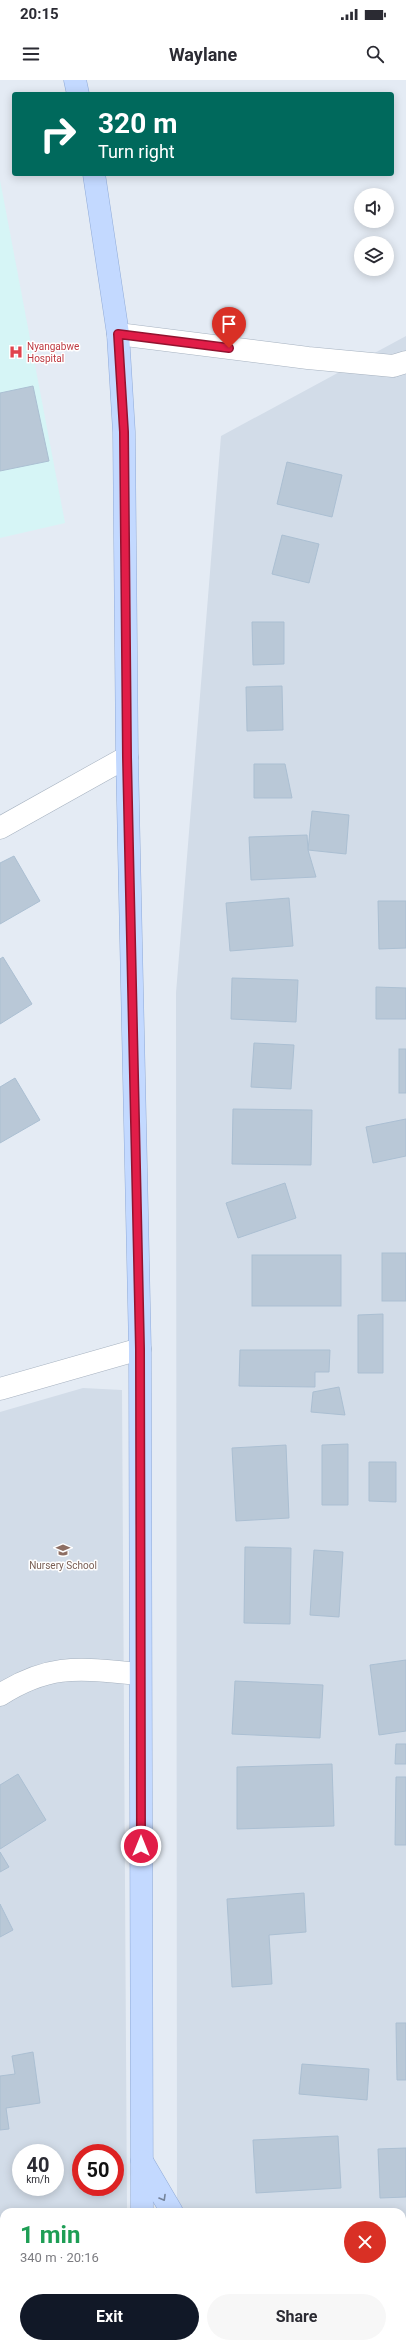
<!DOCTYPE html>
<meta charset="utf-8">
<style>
:root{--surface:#fff;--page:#f7f7f7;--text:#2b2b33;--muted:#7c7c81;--accent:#111827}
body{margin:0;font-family:Roboto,sans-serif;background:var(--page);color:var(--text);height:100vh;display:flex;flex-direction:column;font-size:15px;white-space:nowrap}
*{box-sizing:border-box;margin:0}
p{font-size:13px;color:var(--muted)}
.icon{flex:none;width:22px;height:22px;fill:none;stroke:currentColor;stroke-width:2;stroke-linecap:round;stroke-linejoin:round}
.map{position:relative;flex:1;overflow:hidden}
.side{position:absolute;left:0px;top:2128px;width:406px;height:140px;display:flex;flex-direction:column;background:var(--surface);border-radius:12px 12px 0 0;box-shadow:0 2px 10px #0003}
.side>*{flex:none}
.banner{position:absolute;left:12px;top:12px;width:382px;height:84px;border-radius:4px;box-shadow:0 2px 10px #0003;background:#00695c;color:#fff;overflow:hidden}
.fabs{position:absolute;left:354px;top:108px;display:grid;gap:8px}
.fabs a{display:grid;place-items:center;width:40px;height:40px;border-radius:50%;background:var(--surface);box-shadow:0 2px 10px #0003;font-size:20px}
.speed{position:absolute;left:12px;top:2064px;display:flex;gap:8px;font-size:20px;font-weight:700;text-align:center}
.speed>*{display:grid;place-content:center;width:52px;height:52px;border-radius:50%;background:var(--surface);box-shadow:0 2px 10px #0003;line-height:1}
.speed small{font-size:10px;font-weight:400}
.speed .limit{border:6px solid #d22;background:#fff;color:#111}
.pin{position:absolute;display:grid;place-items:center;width:34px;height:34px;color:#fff;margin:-41px -17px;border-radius:50% 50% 50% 0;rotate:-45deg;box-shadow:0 0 4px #0007}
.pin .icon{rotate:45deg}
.me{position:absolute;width:44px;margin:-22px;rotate:0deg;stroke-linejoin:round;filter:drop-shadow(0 0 3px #0008)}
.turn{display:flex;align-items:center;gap:14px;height:84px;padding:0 20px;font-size:18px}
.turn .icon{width:52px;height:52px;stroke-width:2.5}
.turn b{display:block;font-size:28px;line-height:34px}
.round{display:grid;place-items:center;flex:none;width:42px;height:42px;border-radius:21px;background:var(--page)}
.summary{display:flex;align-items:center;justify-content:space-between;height:68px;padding:0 20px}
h1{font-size:24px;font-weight:700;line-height:30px;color:#1e9e55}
.cta{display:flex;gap:8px;margin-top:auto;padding:8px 20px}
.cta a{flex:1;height:46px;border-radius:24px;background:var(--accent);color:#fff;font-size:16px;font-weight:700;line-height:46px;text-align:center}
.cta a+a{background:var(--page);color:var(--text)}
.status{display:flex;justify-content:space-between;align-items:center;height:28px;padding:0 20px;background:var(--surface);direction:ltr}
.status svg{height:11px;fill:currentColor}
header{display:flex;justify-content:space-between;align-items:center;height:52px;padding:0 20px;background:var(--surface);font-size:18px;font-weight:700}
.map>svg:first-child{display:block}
.residential{fill:#d2dce8;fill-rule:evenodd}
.medical{fill:#d6f5f6}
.building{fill:#b9c8d7;stroke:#abbfd2}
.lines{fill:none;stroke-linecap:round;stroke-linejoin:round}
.street-casing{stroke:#a6b2c0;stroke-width:23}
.secondary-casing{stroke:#90abd8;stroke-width:23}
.street{stroke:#fff;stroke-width:22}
.secondary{stroke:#c3d9ff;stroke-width:22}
.oneway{stroke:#74839a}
.route-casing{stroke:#92132f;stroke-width:10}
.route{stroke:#e11d48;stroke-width:7}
.labels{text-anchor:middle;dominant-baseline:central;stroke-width:3;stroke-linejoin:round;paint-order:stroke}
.health-label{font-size:10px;fill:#be3a42;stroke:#fff;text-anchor:start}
.education-label{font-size:10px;fill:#785e54;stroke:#fff}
</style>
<div class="status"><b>20:15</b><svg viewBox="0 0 49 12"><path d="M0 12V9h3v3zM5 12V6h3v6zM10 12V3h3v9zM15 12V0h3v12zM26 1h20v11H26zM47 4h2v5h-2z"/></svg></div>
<header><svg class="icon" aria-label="menu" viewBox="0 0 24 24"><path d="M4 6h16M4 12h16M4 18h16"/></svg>Waylane<svg class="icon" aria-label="search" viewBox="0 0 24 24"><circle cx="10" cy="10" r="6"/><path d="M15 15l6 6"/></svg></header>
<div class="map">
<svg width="406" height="2268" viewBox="0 0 406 2268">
<rect width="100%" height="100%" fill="#e4ebf4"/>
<g class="residential">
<path d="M406,256V2268H177V2264H402V2132H177L176,913L221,356Z"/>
<path d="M83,1308L122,1310L127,2132H4V2264H119V2268H0V1332ZM21,2073H55V2107H21ZM81,2073H115V2107H81Z"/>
</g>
<path class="medical" d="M0,100L65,443L0,458Z"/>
<g class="building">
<path d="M33,306L49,381L0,391V313Z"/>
<path d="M287,382L342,395L332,437L277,424Z"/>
<path d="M282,455L319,464L309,503L272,494Z"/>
<path d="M252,542H284V584L253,585Z"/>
<path d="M282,606L283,650L247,651L246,607Z"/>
<path d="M254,684H285L292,718H254Z"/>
<path d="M312,731L349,735L346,774L308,770Z"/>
<path d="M307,755L308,770L316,797L251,800L249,757Z"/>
<path d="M14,776L40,821L0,844V783Z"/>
<path d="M289,818L293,866L230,871L226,823Z"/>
<path d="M378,821H406V868L379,869Z"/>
<path d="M3,877L32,924L0,944V879Z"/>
<path d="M232,898L298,900L296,942L231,939Z"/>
<path d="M376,907L406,908V939H376Z"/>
<path d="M254,963L294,965L291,1009L251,1007Z"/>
<rect x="399" y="969" width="7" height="44"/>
<path d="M15,998L40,1040L0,1063V1007Z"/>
<path d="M233,1029L312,1030L311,1085L232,1084Z"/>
<path d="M406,1039V1076L373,1083L366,1047Z"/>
<path d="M285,1103L296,1138L238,1158L226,1123Z"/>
<rect x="382" y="1173" width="24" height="48"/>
<rect x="252" y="1175" width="89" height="51"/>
<path d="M383,1234V1293H358V1235Z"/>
<path d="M240,1270H330L329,1292H315V1307L239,1306Z"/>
<path d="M339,1307L345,1335L311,1332L313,1312Z"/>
<path d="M348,1364V1425H322V1365Z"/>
<path d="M286,1365L289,1438L236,1441L232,1368Z"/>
<path d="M369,1382H396V1422L369,1421Z"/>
<path d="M245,1467L291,1468L290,1544L244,1543Z"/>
<path d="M314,1470L343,1472L339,1537L310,1535Z"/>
<path d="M406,1580V1651L379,1655L370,1585Z"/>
<path d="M235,1601L323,1605L320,1658L232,1654Z"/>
<path d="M396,1664H406V1684H395Z"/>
<path d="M332,1684L334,1746L237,1749V1687Z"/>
<path d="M18,1694L46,1740L0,1769V1705Z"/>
<path d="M396,1697H406V1765H395Z"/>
<path d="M0,1772L9,1787L0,1792Z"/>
<path d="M304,1813L306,1852L269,1855L272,1904L232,1907L227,1819Z"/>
<path d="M0,1824L13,1850L0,1857Z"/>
<path d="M396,1943H406V2000H397Z"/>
<path d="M33,1972L40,2023L6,2028L9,2049L0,2050V1996L15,1994L12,1976Z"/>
<path d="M302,1984L369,1989L367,2020L299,2014Z"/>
<path d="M338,2056L341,2108L256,2113L253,2060Z"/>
<path d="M406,2068V2117L380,2118L378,2069Z"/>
<path d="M258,2264H300V2268H259Z"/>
</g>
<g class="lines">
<defs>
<g id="street">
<path d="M118,254L308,278L393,286L406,282"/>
<path d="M0,748L127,677"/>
<path d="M0,1309L140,1269"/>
<path d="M0,1615C52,1582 82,1589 140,1594"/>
<path d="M402,2171H406"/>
<path d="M0,2172L4,2171"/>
</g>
<g id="secondary">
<path d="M75,0L78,14"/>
<path d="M94,94L118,254L124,352L127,677L140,1269L142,2132"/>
<path d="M142,2081L172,2132"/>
<path d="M136,2268L137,2264"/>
</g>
</defs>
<use href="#street" class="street-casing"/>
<use href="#secondary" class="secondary-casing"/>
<use href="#street" class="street"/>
<use href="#secondary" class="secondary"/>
</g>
<defs><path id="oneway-chevron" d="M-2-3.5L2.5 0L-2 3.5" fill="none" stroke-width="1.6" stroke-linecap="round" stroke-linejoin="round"/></defs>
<use class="oneway" href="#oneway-chevron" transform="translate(163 2118) rotate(60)"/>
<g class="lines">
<defs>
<path id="route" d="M141,1766L140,1269L127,677L124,352L118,254L229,268"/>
</defs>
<use href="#route" class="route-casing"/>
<use href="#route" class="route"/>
</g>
<defs>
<symbol id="hospital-bare" viewBox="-9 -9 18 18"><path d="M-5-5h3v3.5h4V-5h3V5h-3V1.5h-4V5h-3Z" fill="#e0444e" stroke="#fff" stroke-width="2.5" paint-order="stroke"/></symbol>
<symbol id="school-bare" viewBox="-9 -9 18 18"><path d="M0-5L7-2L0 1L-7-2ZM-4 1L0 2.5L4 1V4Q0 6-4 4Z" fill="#8d6e63" stroke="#fff" stroke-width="2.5" paint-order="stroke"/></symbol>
</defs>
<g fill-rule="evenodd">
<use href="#hospital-bare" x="6" y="262" width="20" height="20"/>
<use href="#school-bare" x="53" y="1460" width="20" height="20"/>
</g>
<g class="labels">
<g class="health-label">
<text x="27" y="266">Nyangabwe<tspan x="27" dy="12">Hospital</tspan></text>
</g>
<g class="education-label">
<text x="63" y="1485">Nursery School</text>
</g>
</g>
</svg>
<div class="fabs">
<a><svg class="icon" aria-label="sound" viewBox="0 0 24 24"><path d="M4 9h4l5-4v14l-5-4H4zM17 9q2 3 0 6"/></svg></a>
<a><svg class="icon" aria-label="layers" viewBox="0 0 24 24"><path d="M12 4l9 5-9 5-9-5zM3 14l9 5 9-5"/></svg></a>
</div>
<div class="speed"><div>40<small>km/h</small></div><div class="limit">50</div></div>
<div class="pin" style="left:229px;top:268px;background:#d93025"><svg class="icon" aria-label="arrive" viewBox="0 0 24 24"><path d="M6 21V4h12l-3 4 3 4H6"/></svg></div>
<svg class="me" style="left:141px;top:1766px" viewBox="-20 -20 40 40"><circle r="17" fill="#e11d48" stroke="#fff" stroke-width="3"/><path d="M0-11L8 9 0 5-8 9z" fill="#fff"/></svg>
<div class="banner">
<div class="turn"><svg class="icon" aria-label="right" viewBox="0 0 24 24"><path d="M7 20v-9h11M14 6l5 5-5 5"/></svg><div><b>320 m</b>Turn right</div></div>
</div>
<section class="side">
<div class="summary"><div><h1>1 min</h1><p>340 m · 20:16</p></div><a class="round" style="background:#d93025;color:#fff"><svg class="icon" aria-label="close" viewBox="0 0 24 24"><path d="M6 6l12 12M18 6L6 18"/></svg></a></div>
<div class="cta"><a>Exit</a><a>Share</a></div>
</section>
</div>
